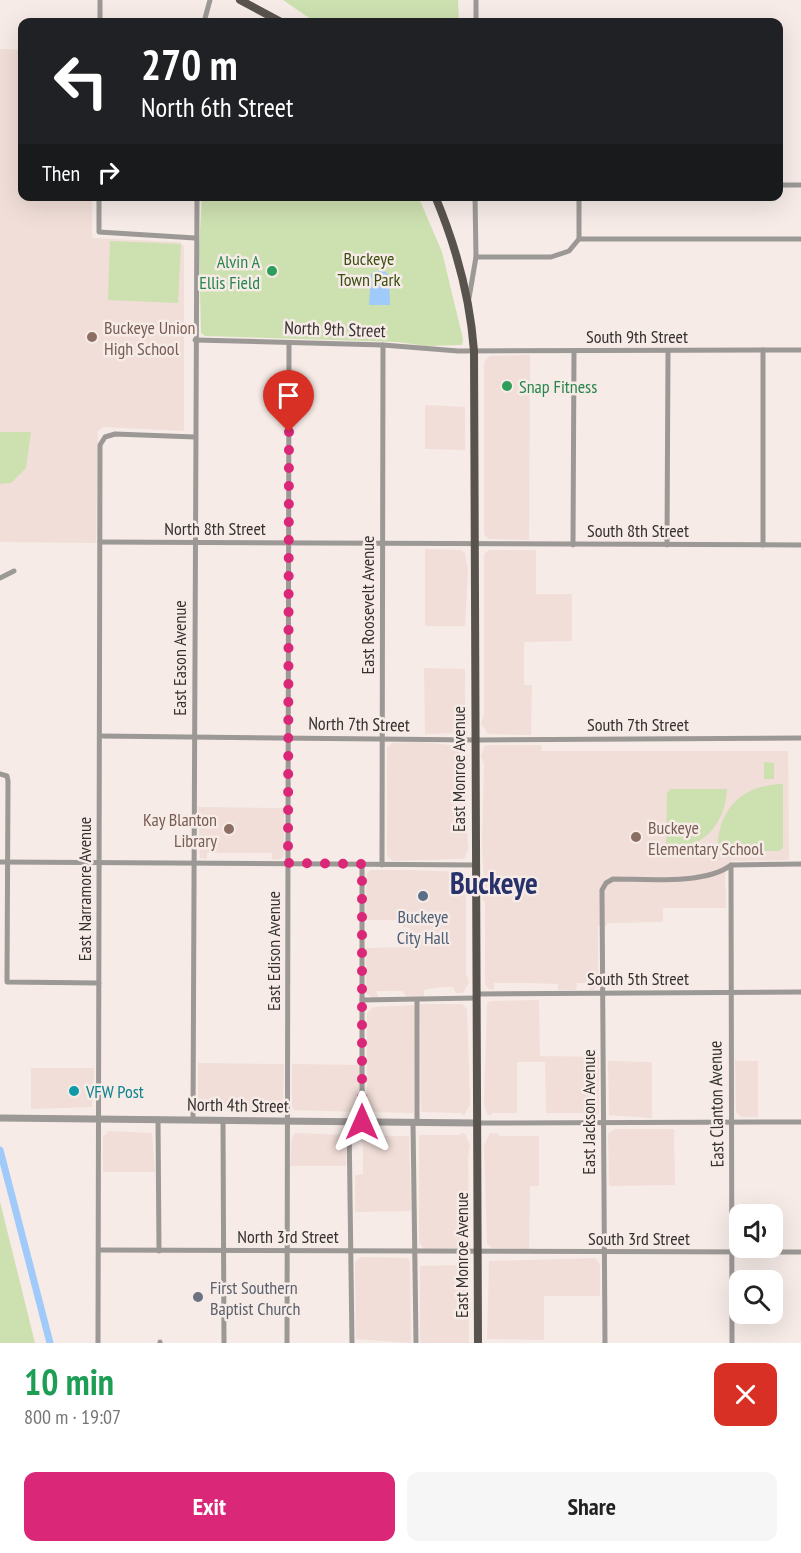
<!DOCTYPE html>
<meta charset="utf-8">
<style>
:root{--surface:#fff;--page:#f6f6f6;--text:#222;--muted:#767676;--accent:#db2777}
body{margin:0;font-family:"PT Sans Narrow",sans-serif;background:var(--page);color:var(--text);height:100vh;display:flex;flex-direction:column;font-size:22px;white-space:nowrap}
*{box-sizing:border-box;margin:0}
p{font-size:20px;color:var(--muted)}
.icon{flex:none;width:33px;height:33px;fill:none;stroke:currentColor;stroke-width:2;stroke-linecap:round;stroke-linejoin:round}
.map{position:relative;height:1343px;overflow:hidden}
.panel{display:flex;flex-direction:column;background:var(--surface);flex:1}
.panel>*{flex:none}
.guide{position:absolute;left:18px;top:18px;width:765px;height:183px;border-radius:12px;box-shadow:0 6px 24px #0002;background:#202124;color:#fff;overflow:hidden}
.tools{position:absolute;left:729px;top:1204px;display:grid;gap:12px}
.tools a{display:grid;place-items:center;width:54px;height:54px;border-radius:12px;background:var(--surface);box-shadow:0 6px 24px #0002;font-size:30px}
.pin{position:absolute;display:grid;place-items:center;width:51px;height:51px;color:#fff;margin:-62px -26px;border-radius:50% 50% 50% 0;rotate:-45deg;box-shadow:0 0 6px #0007}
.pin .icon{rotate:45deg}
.me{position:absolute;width:66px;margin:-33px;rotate:0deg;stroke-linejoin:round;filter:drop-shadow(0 0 4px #0008)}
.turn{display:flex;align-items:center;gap:21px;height:126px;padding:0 24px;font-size:27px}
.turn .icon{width:78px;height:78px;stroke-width:2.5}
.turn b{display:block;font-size:42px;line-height:51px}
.then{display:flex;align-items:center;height:57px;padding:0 24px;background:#0003;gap:12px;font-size:22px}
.round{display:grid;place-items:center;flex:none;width:63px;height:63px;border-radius:12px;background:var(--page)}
.headline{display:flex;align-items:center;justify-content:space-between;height:102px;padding:0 24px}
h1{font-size:36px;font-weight:700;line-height:45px;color:#1e9e55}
.primary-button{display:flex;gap:12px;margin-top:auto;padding:12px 24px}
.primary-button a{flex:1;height:69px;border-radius:12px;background:var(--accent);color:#fff;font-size:24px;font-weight:700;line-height:69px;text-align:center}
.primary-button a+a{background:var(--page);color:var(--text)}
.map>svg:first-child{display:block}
.built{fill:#f1ded8}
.green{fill:#cde0b0}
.water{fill:#9fcafa}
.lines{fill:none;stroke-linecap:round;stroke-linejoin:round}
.canal{stroke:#9fcafa;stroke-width:7}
.minor{stroke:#9c9895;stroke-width:5}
.tertiary{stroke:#9c9895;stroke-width:7}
.primary{stroke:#59534e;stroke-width:8}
.route{stroke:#db2777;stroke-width:10;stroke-dasharray:0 18}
.leisure-dot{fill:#2e9e5b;stroke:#f6ebe7;stroke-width:2}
.education-dot{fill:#8d6e63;stroke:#f6ebe7;stroke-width:2}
.service-dot{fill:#5c6f8a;stroke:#f6ebe7;stroke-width:2}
.culture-dot{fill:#0f9aa8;stroke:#f6ebe7;stroke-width:2}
.worship-dot{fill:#6b7280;stroke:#f6ebe7;stroke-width:2}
.labels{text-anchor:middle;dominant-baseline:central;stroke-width:5;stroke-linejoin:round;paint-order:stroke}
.park-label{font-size:18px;fill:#3b4e0f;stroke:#f6ebe7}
.leisure-label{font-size:18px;fill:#27864d;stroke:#f6ebe7;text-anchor:end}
.education-label{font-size:18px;fill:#785e54;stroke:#f6ebe7;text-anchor:start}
.street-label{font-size:18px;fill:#35312f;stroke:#f6ebe7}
.service-label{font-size:18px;fill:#4e5e75;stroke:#f6ebe7}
.culture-label{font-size:18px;fill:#0d838f;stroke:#f6ebe7;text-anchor:start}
.worship-label{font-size:18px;fill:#5b616d;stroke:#f6ebe7;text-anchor:start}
.town-label{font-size:30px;font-weight:bold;fill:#28316a;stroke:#f6ebe7}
</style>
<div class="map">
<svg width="801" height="1343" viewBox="0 0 801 1343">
<rect width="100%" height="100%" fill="#f6ebe7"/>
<g class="built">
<path d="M0,49L22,50V196L92,197V238L180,242L184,247V431L103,427L98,431L96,543L0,542Z"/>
<path d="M530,355L529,540L488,539L484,534V362L490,356Z"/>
<path d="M425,405L465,407V450L425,449Z"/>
<path d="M425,549L461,550L465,553L468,570L465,626H425Z"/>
<path d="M489,550H536V594H572V641L524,642V685H532L531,735L488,734L481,723L484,715V554Z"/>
<path d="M424,668L465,669V710L468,721L463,733L425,734Z"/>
<path d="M420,742L461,746L465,750L468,758L465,764L468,849L464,859L393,861L387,856V748L392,743Z"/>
<path d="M487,745H541L542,751H788L789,860L731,861L725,867L726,908H663V922L607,923V926H598V985L593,990H589V983H577L576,990H558V984L530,983H494V990L489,989L485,984V902L482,898L484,881L482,848L484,764L481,757L484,746Z"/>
<path d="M198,807L284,808V856L279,860L272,859V853H207V859L200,858Z"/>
<path d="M411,870L460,872L466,876L469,882L466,900V974L469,982L463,993H456L453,987H440L424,990V997H407L402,991H376L379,998H372L366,993V948L410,947V928L403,927V920H365L367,873L371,870Z"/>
<path d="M539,1000L540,1056L599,1057V1113L594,1118H588L587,1113H546L545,1062H517V1113H492L491,1116L487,1114L484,1104L487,1003L490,1001Z"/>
<path d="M420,1004H462L467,1009L470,1104L464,1116L461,1113L421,1112Z"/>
<path d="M415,1005L414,1113L370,1112L367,1105V1013L374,1007Z"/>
<path d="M608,1061L652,1062V1118L609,1115Z"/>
<path d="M735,1061H758V1117H741L736,1112Z"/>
<path d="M198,1063L284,1064L283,1105L276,1111L202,1110L198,1103Z"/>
<path d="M292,1064L360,1065L359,1110L356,1112L294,1110L292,1107Z"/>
<path d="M31,1068H94L92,1107L31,1109Z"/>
<path d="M615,1129H674L675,1185L609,1186L608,1134Z"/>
<path d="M109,1131L152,1133L155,1172H103V1137Z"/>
<path d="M295,1133L346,1135V1166H290L292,1138Z"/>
<path d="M461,1133L465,1134L470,1145L468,1157L469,1242L463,1248L424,1249L419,1243V1135H460Z"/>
<path d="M490,1133H498L499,1136H539V1186H530L529,1249L492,1248L487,1244L484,1145Z"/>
<path d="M363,1136H409L411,1211L355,1212V1175L363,1174Z"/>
<path d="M361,1257L407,1258L410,1261L411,1343L356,1339L355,1262Z"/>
<path d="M595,1258L600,1264V1296H544V1340L487,1339L489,1261Z"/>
<path d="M463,1260L468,1264L469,1343H420V1266L462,1265Z"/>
</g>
<g class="green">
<path d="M283,0H458L459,22H315Z"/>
<path d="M418,196L442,252L463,339L462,345L426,346L398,342L205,336L201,333L199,249L202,197Z"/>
<path d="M110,241L181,244L178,303L108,300Z"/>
<path d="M0,432H31L26,468L11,483L0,484Z"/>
<path d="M764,762L774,763V779H764Z"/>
<path d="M783,784V847L779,851H717C718,809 741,785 783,784Z"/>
<path d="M671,789H727C725,826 702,849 666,849L667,793Z"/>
<path d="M0,1202L35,1343H0Z"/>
</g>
<path class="water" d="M375,271H384L389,275L390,305H369L371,274Z"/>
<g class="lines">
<path class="canal" d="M0,1150L50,1343"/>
<g class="minor">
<path d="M100,22V0"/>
<path d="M204,22L210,0"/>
<path d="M476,22V0"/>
<path d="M778,185H801"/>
<path d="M99,196V232L195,238"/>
<path d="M579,239H801"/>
<path d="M476,257H551L569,251L579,239V196"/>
<path d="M469,298L476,257L475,196"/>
<path d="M195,340L383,345L458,351L801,350"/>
<path d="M763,350V545"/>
<path d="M100,542L801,545"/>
<path d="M573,545L574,351"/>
<path d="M667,545L668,351"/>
<path d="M0,578L14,571"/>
<path d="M100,736L475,740L801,738"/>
<path d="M0,774L7,776L8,781L7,982L99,983"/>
<path d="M0,862L476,865"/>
<path d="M362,864V1122"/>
<path d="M382,865L383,345"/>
<path d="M731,865L732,1343"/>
<path d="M476,994L801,992"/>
<path d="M362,1000L476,998"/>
<path d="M158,1119L159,1251"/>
<path d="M193,1120L197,196"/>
<path d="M223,1120L224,1343"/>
<path d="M349,1122L352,1343"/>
<path d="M413,1122L416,1343"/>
<path d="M417,1122V1000"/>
<path d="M476,1123L801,1122"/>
<path d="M99,1250L801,1252"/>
<path d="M98,1343L100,445L105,437L115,434L195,437"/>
<path d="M160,1343V1342"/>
<path d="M287,1343L289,343"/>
<path d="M605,1343L602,890L606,883L613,879C644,879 706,885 731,865L801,864"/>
</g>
<path class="tertiary" d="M0,1118L476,1123"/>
<g class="primary">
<path d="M240,0L281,22"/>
<path d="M435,196C456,246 470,297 474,351L478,1343"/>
</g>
</g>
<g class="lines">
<path class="route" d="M289,432L288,863L362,864V1122"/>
</g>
<g class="leisure-dot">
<circle cx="272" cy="271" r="6"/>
<circle cx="507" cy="386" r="6"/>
</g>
<g class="education-dot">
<circle cx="92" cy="337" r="6"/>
<circle cx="229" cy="829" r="6"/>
<circle cx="636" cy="837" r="6"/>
</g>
<circle class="service-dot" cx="423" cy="896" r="6"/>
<circle class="culture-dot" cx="74" cy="1091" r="6"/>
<circle class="worship-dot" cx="198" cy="1297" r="6"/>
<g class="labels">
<g class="park-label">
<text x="369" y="258">Buckeye<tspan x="369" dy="21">Town Park</tspan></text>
</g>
<g class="leisure-label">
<text x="260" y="261">Alvin A<tspan x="260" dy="21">Ellis Field</tspan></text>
<text x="519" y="386" text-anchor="start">Snap Fitness</text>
</g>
<g class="education-label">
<text x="104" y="327">Buckeye Union<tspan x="104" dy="21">High School</tspan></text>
<text x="217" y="819" text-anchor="end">Kay Blanton<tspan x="217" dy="21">Library</tspan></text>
<text x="648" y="827">Buckeye<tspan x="648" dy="21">Elementary School</tspan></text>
</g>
<g class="street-label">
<text transform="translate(335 329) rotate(2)">North 9th Street</text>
<text x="637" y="336">South 9th Street</text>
<text x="215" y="528">North 8th Street</text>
<text x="638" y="530">South 8th Street</text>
<text transform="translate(367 605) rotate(-90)">East Roosevelt Avenue</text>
<text transform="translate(179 658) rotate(-90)">East Eason Avenue</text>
<text transform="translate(359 724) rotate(1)">North 7th Street</text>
<text x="638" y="724">South 7th Street</text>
<text transform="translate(458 769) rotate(-90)">East Monroe Avenue</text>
<text transform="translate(84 889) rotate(-90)">East Narramore Avenue</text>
<text transform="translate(273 951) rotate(-90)">East Edison Avenue</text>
<text x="638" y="978">South 5th Street</text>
<text transform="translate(716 1104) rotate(-91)">East Clanton Avenue</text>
<text transform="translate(238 1105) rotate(1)">North 4th Street</text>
<text transform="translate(588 1112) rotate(-90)">East Jackson Avenue</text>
<text x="288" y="1236">North 3rd Street</text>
<text x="639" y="1238">South 3rd Street</text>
<text transform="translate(461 1255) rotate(-90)">East Monroe Avenue</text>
</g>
<g class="service-label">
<text x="423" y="916">Buckeye<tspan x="423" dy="21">City Hall</tspan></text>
</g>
<g class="culture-label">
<text x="86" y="1091">VFW Post</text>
</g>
<g class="worship-label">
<text x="210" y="1287">First Southern<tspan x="210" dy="21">Baptist Church</tspan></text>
</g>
<g class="town-label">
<text x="494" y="882">Buckeye</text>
</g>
</g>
</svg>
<div class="tools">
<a><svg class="icon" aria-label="sound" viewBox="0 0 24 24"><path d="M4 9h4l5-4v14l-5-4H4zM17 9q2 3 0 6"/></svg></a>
<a><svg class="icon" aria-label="search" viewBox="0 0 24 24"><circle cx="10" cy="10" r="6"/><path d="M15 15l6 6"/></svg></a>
</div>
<div class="pin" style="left:289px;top:432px;background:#d93025"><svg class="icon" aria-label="arrive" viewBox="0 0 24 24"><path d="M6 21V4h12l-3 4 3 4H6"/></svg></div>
<svg class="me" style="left:362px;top:1122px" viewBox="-20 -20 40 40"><path d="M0-17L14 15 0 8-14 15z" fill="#db2777" stroke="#fff" stroke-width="4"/></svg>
<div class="guide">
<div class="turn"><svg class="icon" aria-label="left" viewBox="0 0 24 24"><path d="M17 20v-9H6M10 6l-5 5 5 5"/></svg><div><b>270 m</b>North 6th Street</div></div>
<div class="then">Then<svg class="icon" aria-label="right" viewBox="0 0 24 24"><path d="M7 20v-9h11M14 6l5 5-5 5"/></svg></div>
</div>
</div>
<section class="panel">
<div class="headline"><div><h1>10 min</h1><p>800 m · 19:07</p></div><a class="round" style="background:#d93025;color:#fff"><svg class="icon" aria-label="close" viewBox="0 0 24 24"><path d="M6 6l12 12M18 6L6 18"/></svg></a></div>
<div class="primary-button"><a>Exit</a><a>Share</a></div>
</section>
